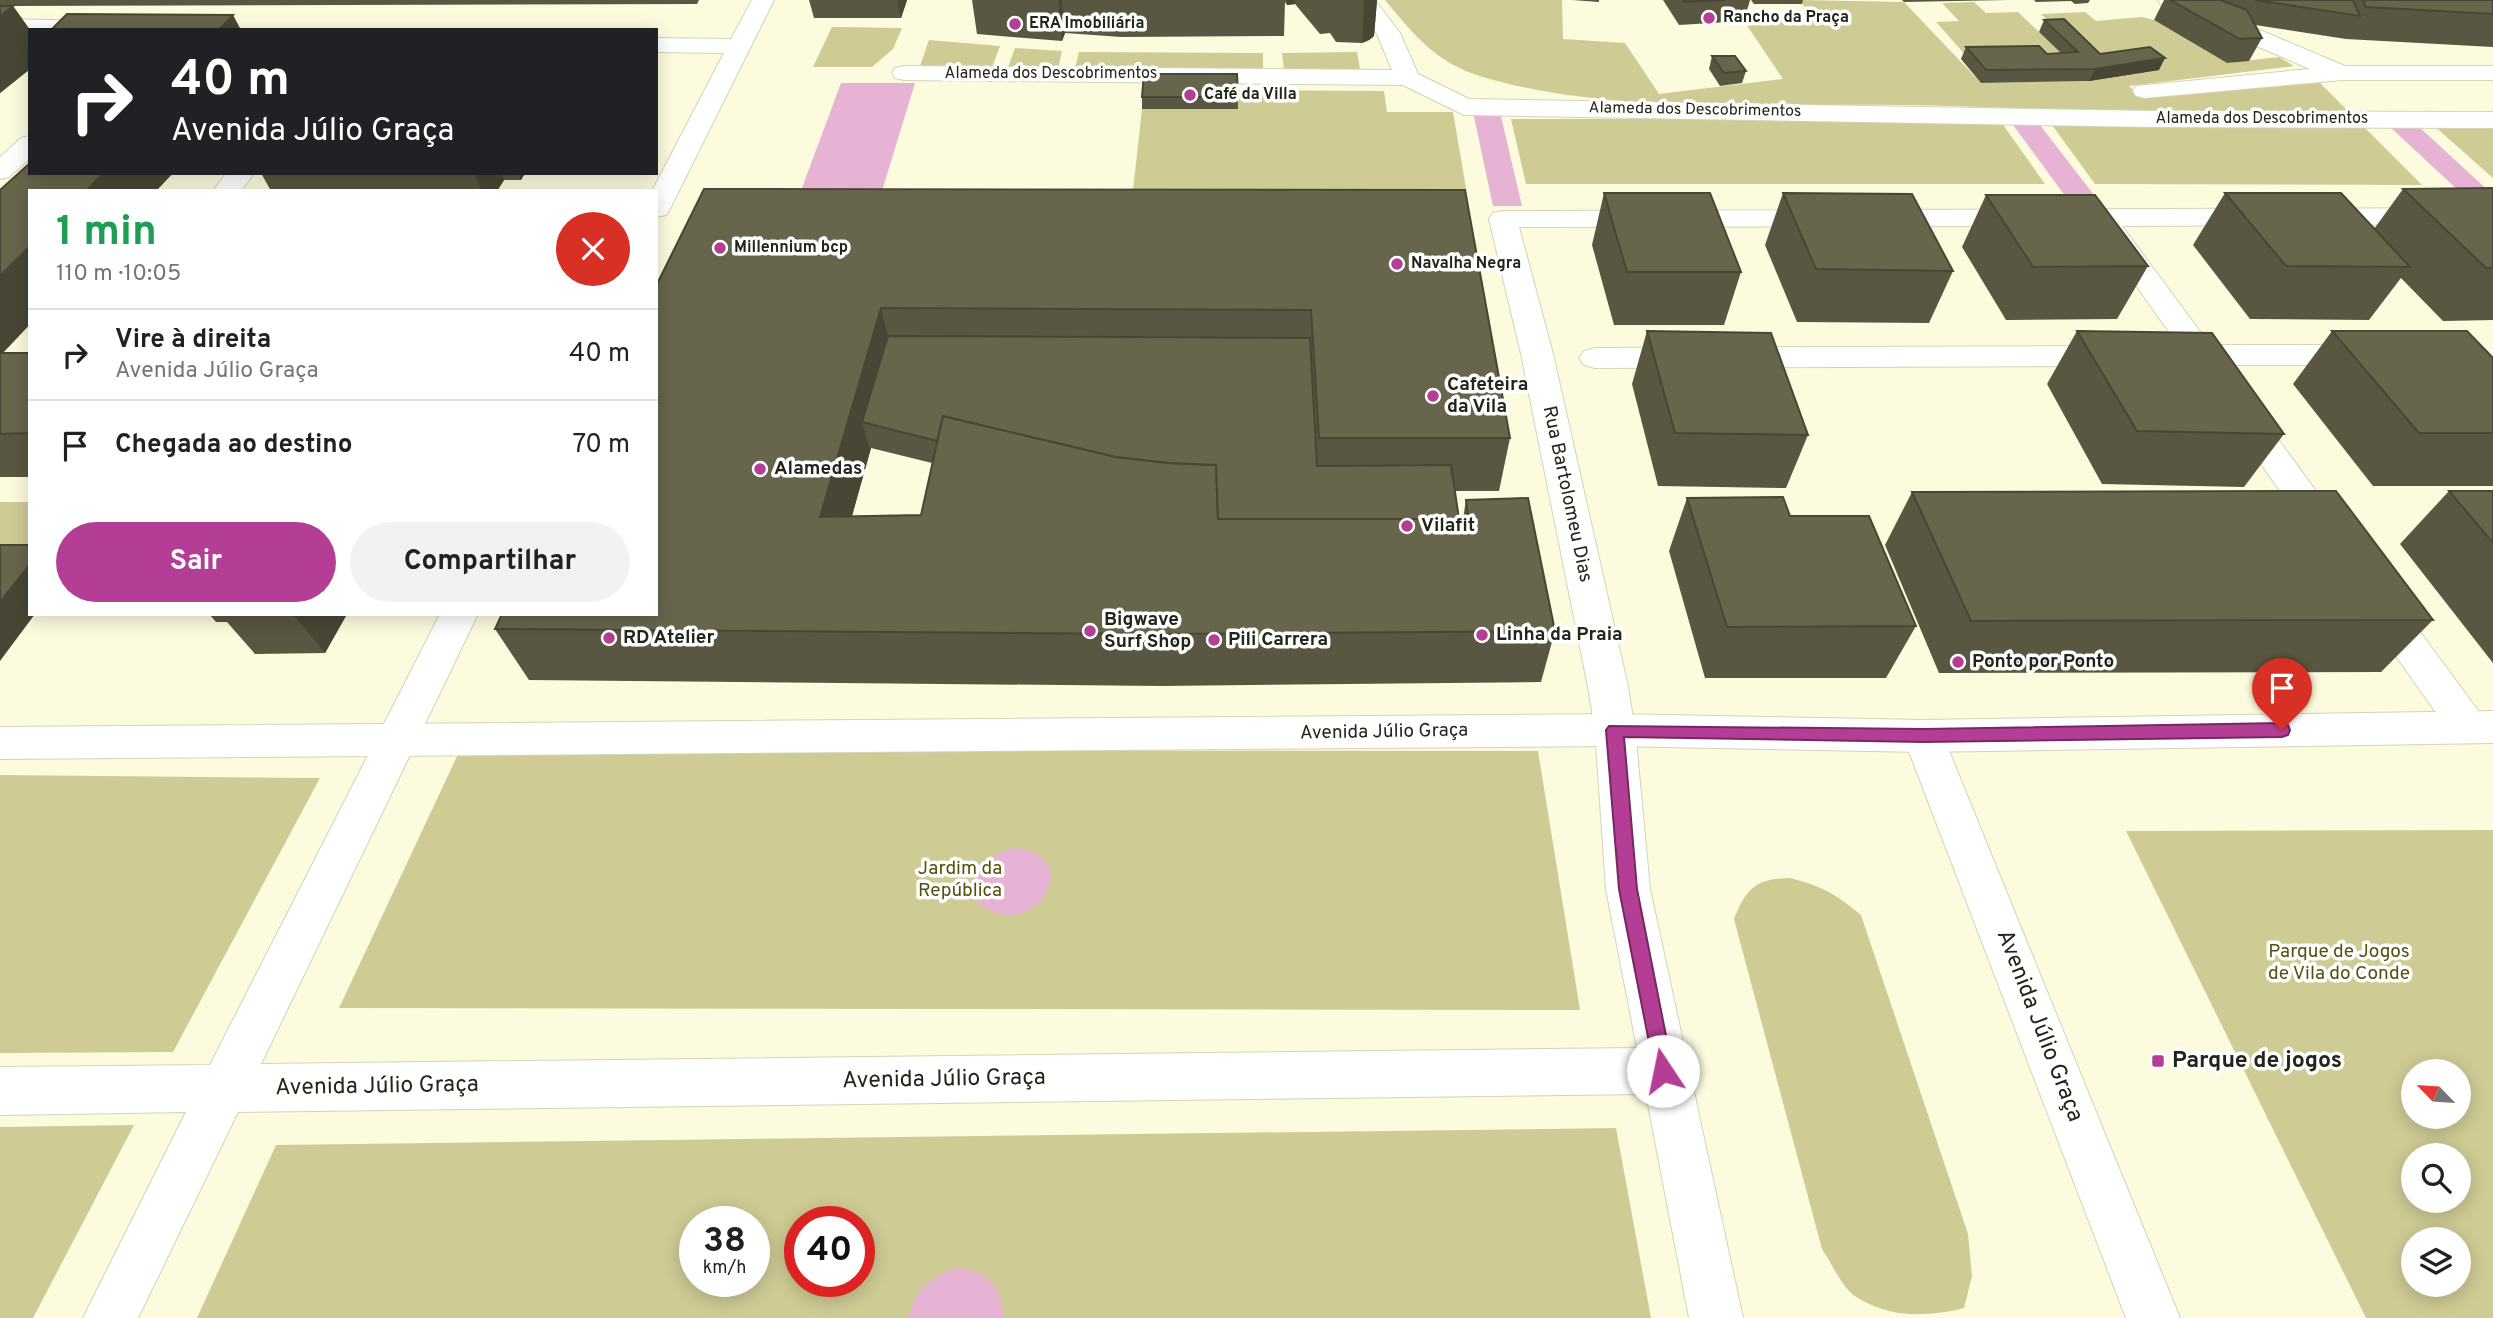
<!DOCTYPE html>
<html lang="pt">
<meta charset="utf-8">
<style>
:root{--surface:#fff;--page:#f2f2f2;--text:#202124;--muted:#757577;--line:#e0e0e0;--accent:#b43e95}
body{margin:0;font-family:Overpass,sans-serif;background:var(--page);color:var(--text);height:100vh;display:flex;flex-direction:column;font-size:26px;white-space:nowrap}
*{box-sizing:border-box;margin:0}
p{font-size:23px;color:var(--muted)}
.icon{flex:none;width:38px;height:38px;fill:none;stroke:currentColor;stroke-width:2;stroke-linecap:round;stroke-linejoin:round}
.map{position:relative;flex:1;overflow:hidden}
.drawer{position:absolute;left:28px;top:189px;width:630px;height:427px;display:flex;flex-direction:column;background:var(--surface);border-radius:0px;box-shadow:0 4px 18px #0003}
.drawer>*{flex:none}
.hud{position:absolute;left:28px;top:28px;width:630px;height:147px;border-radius:0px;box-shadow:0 4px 18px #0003;background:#202124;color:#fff;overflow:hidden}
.needle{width:46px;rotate:295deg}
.buttons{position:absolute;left:2401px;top:1059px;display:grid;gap:14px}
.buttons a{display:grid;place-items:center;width:70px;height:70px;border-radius:50%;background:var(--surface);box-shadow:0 4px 18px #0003;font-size:35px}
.speed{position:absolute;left:679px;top:1206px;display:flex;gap:14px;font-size:35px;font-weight:700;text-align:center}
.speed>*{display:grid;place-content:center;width:91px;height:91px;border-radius:50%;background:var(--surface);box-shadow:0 4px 18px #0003;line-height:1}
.speed small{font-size:18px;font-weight:400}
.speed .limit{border:10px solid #d22;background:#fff;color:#111}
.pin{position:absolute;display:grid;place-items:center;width:60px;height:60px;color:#fff;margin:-72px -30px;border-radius:50% 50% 50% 0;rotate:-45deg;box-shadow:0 0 7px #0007}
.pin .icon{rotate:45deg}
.me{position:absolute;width:77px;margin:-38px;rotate:349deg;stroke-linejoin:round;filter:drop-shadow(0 0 5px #0008)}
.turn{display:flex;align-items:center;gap:24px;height:147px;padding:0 28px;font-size:32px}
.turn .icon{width:91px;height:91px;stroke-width:2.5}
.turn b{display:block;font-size:49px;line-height:60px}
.round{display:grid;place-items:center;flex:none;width:74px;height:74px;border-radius:37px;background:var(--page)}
.summary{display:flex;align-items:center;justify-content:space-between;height:119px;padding:0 28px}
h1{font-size:42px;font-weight:700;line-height:52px;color:#1e9e55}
.button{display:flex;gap:14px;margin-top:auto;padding:14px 28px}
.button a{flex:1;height:80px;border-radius:42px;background:var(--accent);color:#fff;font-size:28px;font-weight:700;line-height:80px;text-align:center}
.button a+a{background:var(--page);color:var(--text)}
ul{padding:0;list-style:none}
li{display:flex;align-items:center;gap:21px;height:91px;padding:0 28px;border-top:2px solid var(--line)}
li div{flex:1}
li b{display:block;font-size:26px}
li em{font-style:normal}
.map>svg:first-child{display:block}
.green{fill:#cfcb95;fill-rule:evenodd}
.water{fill:#e7b3d5}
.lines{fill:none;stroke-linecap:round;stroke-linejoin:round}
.minor-casing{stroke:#d5d3b6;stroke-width:2}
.major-casing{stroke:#d5d3b6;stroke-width:2}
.minor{fill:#fff;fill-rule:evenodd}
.major{fill:#fff;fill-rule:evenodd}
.wall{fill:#595741;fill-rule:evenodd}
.shaded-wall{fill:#484735}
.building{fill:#67654c;stroke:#484735;stroke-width:2}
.route{fill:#b43e95;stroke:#752861;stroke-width:2}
.poi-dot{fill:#b43e95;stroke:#fff;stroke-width:2.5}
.labels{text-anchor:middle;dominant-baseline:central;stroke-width:7;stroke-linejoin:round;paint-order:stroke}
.far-poi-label{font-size:16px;font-weight:bold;fill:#25241a;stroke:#fff;text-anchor:start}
.far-street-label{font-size:16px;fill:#25241a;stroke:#fff}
.poi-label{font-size:19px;font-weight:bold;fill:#25241a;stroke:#fff;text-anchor:start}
.street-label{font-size:19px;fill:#25241a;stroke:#fff}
.park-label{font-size:19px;fill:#56500d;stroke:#fff}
.near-street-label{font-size:23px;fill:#25241a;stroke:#fff}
.near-poi-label{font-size:23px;font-weight:bold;fill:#25241a;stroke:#fff;text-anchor:start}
</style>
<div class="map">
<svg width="2493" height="1318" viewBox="0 0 2493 1318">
<rect width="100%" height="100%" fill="#fdfbde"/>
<g class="green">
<path d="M1385,0H1562L1563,39L1625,43L1659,94L1783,79L1744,21H1816L1799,0L1904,2L1981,83L2089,81L2094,66L2041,14L2085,12L2096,21L2142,17L2154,20L2227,63L2279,57L2294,66L2129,86L2140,97L2320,83L2350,113C2299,114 2247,115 2196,114C2097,113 1999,106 1900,105C1767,103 1611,115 1483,77C1436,63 1415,36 1385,0Z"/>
<path d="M1974,2L1986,13L2018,12L2073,64L1969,59L1936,22L1959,21L1942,3Z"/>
<path d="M832,27L902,28L893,49L872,67H813Z"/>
<path d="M929,40L1000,46L991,70L919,69Z"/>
<path d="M1015,48L1062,51L1058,69L1007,70Z"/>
<path d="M1079,52L1263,53V70L1075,68Z"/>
<path d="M1357,52L1360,69L1284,70L1282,53Z"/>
<path d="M1238,90L1384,91L1387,112H1453L1468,200L1132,199L1142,109H1237Z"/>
<path d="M1511,119H1999L2045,184H1526Z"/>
<path d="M2432,124H2493V178Z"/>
<path d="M2052,125H2362L2422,185L2095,184Z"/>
<path d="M0,502H30V569L0,570Z"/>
<path d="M460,750L1538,751L1580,1010L339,1008Z"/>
<path d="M0,775L320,778L173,1052L0,1053Z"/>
<path d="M2493,830V1318H2366L2126,831ZM2413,1071H2459V1116H2413ZM2413,1155H2459V1200H2413ZM2413,1239H2459V1284H2413Z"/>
<path d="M1789,878C1820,885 1836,894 1861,915L1968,1234L1972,1276L1964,1308C1925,1318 1885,1318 1852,1294C1840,1283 1831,1262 1822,1249L1734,919C1746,889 1755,879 1789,878Z"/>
<path d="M134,1125L33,1318H0V1127Z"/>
<path d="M1616,1128L1651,1318H197L276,1145ZM695,1222H754V1281H695ZM800,1222H859V1281H800Z"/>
</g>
<g class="water">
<path d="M841,83H915L878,204H796Z"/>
<path d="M1473,112H1500L1522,206H1493Z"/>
<path d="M2013,125H2040L2104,208H2074Z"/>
<path d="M2417,125L2493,195L2474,205L2389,126Z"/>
<path d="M1015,848C1085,854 1039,937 989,910C951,890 986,853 1015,848Z"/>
<path d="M959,1268C988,1271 1003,1289 1003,1318H909C913,1290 933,1274 959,1268Z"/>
</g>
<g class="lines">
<defs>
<g id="minor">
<path d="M752,0H774L670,209L666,215L656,217V191H652L724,53L656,52V38L731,39Z"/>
<path d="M1352,0H1375L1400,33L1418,74L1469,99L2153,111L2493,112V128L2153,127L1464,115L1403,85L904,80L895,78L892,73L895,68L904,66L1392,70L1377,34Z"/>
<path d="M2158,0H2189L2345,66H2493V80H2342L2145,98L2136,96L2133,91L2136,86L2310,69L2161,5Z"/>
<path d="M0,19L197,23L205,25L209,30H30V34L0,33Z"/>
<path d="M30,136V158L9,177L0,179V157L21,138Z"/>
<path d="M226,173H254L241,191H213Z"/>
<path d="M2493,208V224L2122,226L2210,345H2368L2379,348L2384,355L2379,362L2368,365H2224L2348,535L2343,544L2330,548L2317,544L2192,365L2166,362L2161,355L2166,348L2178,345L2098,231L2102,226L1519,227L1553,354L1628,687L1635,730L1650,889L1743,1318H1689L1646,1094L238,1112L138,1318H83L186,1112L0,1115V1067L210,1065L440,614H478L261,1064L1637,1048L1606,889L1595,730L1588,687L1521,354L1489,219L1493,213L1503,211Z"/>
<path d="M2116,346L2127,349L2132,356L2127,363L2116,366L1595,368L1584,365L1579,358L1584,351L1595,348Z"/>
<path d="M2377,587L2390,591L2482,716L2488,727L2482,738L2468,743L2454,738L2364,611L2358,601L2364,591Z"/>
<path d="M1923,720L1937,725L1943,736L2180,1318H2126L1903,736L1909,725Z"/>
</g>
<path id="major" d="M2493,711V743L1923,752L1615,746L0,759V727L1615,714L1923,720Z"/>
</defs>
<use href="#minor" class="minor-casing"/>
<use href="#major" class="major-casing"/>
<use href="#minor" class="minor"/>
<use href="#major" class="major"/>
</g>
<g class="wall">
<path d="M0,0H699L697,4L13,6L30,30V69L0,93Z"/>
<path d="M809,0H907L901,18H814Z"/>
<path d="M972,0H1377L1374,36L1369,40L1362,43L1336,42L1330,33L1320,34L1295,4L1287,5L1285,2L1284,36L1121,37L1065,33L1062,41L977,34Z"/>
<path d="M1572,0H1599V2Z"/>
<path d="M1663,0H1750L1744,21L1679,25Z"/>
<path d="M1751,0H1803L1802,4H1754Z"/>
<path d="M1902,0H2007L1904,2Z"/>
<path d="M2034,0H2090L2088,3L2075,4L2071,1L2036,2Z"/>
<path d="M2164,0H2493V47L2346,39L2255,25L2262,38L2249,61L2227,63L2154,20Z"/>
<path d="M2044,20L2100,54L2159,70L2089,81L1981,83L1961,59L1966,47L2047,54L2061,53L2039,32Z"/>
<path d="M1712,56L1746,71L1742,83L1720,86L1709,69Z"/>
<path d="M1237,74L1238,109H1142V97Z"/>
<path d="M30,173H173L3,353H30V477H0V190Z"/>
<path d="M261,173H525L521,180H504L497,191H271Z"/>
<path d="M2493,188V320L2443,321L2401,278L2369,320L2250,319L2193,245L2225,193L2374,229L2403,189Z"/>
<path d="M1465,190L1510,438L1499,491H1455L1459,519H1463L1466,500L1555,631L1541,682L1161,686L529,680L495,629L656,286ZM871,448L932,463L921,515L852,516Z"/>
<path d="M1604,193L1741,272L1724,325H1614L1592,245Z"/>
<path d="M1783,193L1953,271L1929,323L1797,322L1765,245Z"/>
<path d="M1986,195L2148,266L2117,319L2006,320L1962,247Z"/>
<path d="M1647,331L1808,435L1786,488L1658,486L1632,384Z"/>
<path d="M2077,331L2284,434L2244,487L2102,484L2047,384Z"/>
<path d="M2332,331L2493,358V486H2373L2293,384Z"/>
<path d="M2449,491H2493V663L2400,544Z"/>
<path d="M1912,492L2433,620L2381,672L1939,673L1885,545Z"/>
<path d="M1687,498L1790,516L1916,626L1886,678H1705L1669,551Z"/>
<path d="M209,614H347L325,653L255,654L227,622H216Z"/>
</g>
<g class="shaded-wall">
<path d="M897,0H907L901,18Z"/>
<path d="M1058,0H1062L1065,33L1062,41Z"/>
<path d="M1287,0H1295V4L1287,5Z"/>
<path d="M1364,0H1377L1374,36L1369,40L1362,43Z"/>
<path d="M13,6L30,30V69L0,93V16Z"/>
<path d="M233,15L241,30H219Z"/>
<path d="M2165,58L2159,70L2089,81L2095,69Z"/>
<path d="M104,173H173L156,191H86Z"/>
<path d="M474,173H501L504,180L497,191H482Z"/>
<path d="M518,173H525L521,180Z"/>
<path d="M30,246V324L0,355V276Z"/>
<path d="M881,308L894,361L862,422L869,447L871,448L837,569L820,517Z"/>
<path d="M30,564V614H35L0,661V602Z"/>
<path d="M293,614H347L325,653Z"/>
</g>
<g class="building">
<path d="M1683,0H1725L1684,2Z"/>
<path d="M2170,0H2220L2247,10L2262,38L2240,39Z"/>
<path d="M2255,0H2353L2360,16Z"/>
<path d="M2363,0H2493V14L2366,7Z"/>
<path d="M0,6H13L0,16Z"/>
<path d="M67,14L233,15L219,30H51Z"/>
<path d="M2064,19L2100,54L2150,47L2165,58L2095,69L1986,70L1966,47L2039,46L2047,54L2078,52L2044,20Z"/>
<path d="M1712,56H1735L1746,71L1724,73Z"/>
<path d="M1144,74H1237L1238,97H1142Z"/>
<path d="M30,163V173H104L86,191H30V246L0,276V190Z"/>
<path d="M2493,188V268H2486L2403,189Z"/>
<path d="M704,189L1465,190L1510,438H1319L1311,310L881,308L820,517L921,515L943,416L1116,457L1169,463L1216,465L1218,519H1468L1466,500L1528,498L1555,631L1157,634L495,629L502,614H656V286Z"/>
<path d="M1604,193H1710L1741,272H1627Z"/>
<path d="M1783,193L1912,194L1953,271L1816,269Z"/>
<path d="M2225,193H2341L2410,267L2286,266Z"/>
<path d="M1986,195H2095L2148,266L2033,267Z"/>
<path d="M1647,331L1771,333L1808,435L1675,433Z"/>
<path d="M2077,331L2212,333L2284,434L2137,431Z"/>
<path d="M2332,331H2467L2493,358V433H2419Z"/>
<path d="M888,336L1310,338L1317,466L1451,465L1459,519H1218L1216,465L1169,463L1116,457L943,416L937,441L862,422Z"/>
<path d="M0,353H30V433L0,434Z"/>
<path d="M2336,491L2433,620L1971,621L1912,492Z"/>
<path d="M2449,491H2493V543Z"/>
<path d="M1783,497L1790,516H1869L1916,626L1727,627L1687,498Z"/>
<path d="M0,545H30V564L0,602Z"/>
</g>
<path class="route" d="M2282,723L2288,725L2290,730L2288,735L2282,737L1923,742L1624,737L1637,889L1673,1071L1670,1078L1663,1080L1656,1078L1619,889L1606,730L1609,726L1923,729Z"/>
<g class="poi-dot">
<circle cx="1709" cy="18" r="7"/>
<circle cx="1015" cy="24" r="7"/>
<circle cx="1190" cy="95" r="7"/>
<circle cx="720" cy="248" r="7"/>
<circle cx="1397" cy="264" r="7"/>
<circle cx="1433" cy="396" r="7"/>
<circle cx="760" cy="469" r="7"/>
<circle cx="1407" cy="526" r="7"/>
<circle cx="1090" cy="631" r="7"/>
<circle cx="1482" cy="635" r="7"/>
<circle cx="609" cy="638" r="7"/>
<circle cx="1214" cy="640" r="7"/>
<circle cx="1958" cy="662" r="7"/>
<rect x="2151" y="1054" width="14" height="14" rx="3.5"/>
</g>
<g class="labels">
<g class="far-poi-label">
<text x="1723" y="18">Rancho da Praça</text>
<text x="1029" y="24">ERA Imobiliária</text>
<text x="1204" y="95">Café da Villa</text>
<text x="734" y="248">Millennium bcp</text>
<text x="1411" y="264">Navalha Negra</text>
</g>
<g class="far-street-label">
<text x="1051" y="74">Alameda dos Descobrimentos</text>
<text transform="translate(1695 110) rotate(1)">Alameda dos Descobrimentos</text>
<text x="2262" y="119">Alameda dos Descobrimentos</text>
</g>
<g class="poi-label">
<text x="1447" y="385">Cafeteira<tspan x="1447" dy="22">da Vila</tspan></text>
<text x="774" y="469">Alamedas</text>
<text x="1421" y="526">Vilafit</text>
<text x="1104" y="620">Bigwave<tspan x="1104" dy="22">Surf Shop</tspan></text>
<text x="1496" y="635">Linha da Praia</text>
<text x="623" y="638">RD Atelier</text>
<text x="1228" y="640">Pili Carrera</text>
<text x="1972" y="662">Ponto por Ponto</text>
</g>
<g class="street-label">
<text transform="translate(1567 494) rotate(78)">Rua Bartolomeu Dias</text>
<text transform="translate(1384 732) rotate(-1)">Avenida Júlio Graça</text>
</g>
<g class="park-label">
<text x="960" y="869">Jardim da<tspan x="960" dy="22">República</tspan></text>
<text x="2339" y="952">Parque de Jogos<tspan x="2339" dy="22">de Vila do Conde</tspan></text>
</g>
<g class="near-street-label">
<text transform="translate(2039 1026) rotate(69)">Avenida Júlio Graça</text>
<text transform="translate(944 1080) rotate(-1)">Avenida Júlio Graça</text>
<text transform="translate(377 1087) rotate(-1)">Avenida Júlio Graça</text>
</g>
<g class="near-poi-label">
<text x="2172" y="1061">Parque de jogos</text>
</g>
</g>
</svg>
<div class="buttons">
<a><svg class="needle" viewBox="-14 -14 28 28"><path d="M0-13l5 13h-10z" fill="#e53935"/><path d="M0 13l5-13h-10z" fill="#757577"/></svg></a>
<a><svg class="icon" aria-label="search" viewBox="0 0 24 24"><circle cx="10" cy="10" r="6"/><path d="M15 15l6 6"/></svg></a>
<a><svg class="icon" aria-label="layers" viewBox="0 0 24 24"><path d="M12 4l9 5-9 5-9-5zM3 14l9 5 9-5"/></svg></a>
</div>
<div class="speed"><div>38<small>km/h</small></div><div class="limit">40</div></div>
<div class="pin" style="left:2282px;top:730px;background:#d93025"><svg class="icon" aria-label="arrive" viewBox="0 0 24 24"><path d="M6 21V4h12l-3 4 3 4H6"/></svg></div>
<svg class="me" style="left:1663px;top:1071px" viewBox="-20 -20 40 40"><circle r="19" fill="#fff"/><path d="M0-13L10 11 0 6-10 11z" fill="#b43e95"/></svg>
<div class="hud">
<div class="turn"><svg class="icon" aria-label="right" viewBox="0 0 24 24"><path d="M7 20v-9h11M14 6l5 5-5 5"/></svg><div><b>40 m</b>Avenida Júlio Graça</div></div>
</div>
<section class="drawer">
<div class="summary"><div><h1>1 min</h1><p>110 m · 10:05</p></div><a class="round" style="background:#d93025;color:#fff"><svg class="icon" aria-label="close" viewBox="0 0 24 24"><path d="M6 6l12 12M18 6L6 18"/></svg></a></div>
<ul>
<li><svg class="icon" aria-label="right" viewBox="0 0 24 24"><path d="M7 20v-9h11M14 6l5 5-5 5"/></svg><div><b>Vire à direita</b><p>Avenida Júlio Graça</p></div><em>40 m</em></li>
<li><svg class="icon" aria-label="arrive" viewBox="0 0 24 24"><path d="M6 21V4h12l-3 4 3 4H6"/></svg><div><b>Chegada ao destino</b></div><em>70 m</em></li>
</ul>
<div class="button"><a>Sair</a><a>Compartilhar</a></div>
</section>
</div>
